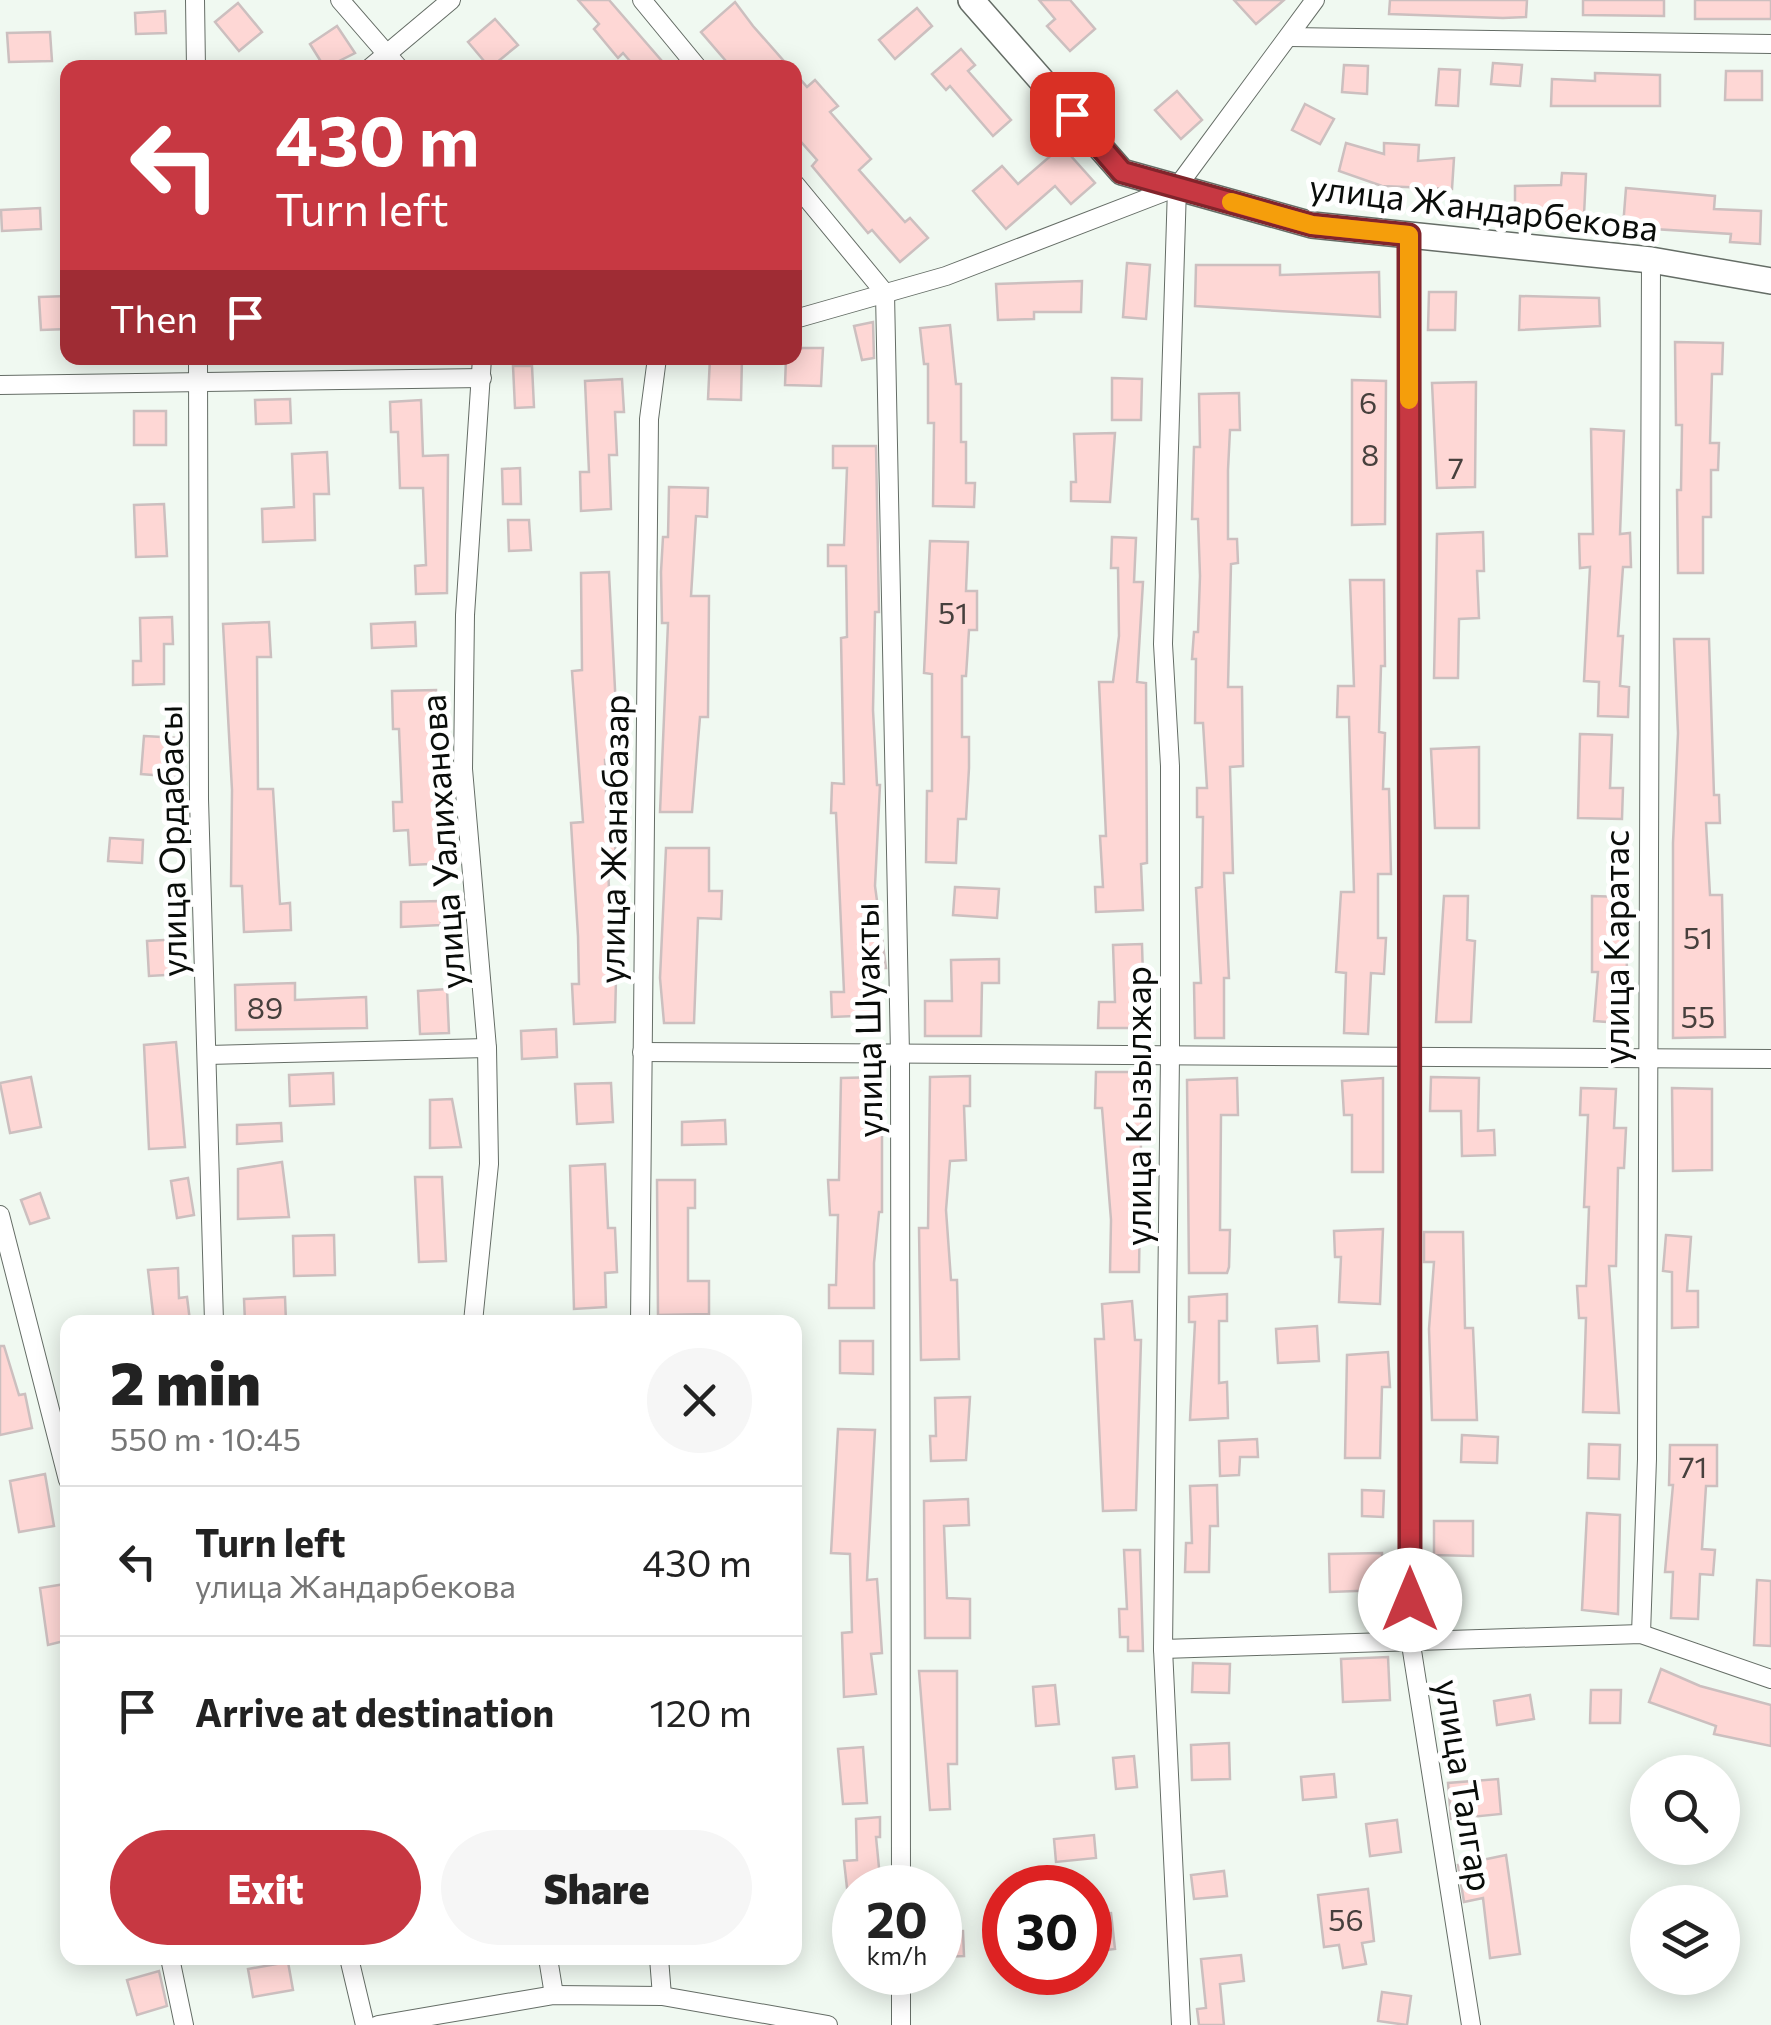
<!DOCTYPE html>
<meta charset="utf-8">
<style>
:root{--surface:#fff;--page:#f6f6f6;--text:#222;--muted:#767676;--line:#e0e0e0;--accent:#c73842}
body{margin:0;font-family:Commissioner,sans-serif;background:var(--page);color:var(--text);height:100vh;display:flex;flex-direction:column;font-size:38px;white-space:nowrap}
*{box-sizing:border-box;margin:0}
p{font-size:32px;color:var(--muted)}
.icon{flex:none;width:55px;height:55px;fill:none;stroke:currentColor;stroke-width:2;stroke-linecap:round;stroke-linejoin:round}
.map{position:relative;flex:1;overflow:hidden}
.side{position:absolute;left:60px;top:1315px;width:742px;height:650px;display:flex;flex-direction:column;background:var(--surface);border-radius:20px;box-shadow:0 5px 25px #0003}
.side>*{flex:none}
.hud{position:absolute;left:60px;top:60px;width:742px;height:305px;border-radius:20px;box-shadow:0 5px 25px #0003;background:#c73842;color:#fff;overflow:hidden}
.tools{position:absolute;left:1630px;top:1755px;display:grid;gap:20px}
.tools a{display:grid;place-items:center;width:110px;height:110px;border-radius:50%;background:var(--surface);box-shadow:0 5px 25px #0003;font-size:50px}
.speed{position:absolute;left:832px;top:1865px;display:flex;gap:20px;font-size:50px;font-weight:700;text-align:center}
.speed>*{display:grid;place-content:center;width:130px;height:130px;border-radius:50%;background:var(--surface);box-shadow:0 5px 25px #0003;line-height:1}
.speed small{font-size:25px;font-weight:400}
.speed .limit{border:15px solid #d22;background:#fff;color:#111}
.pin{position:absolute;display:grid;place-items:center;width:85px;height:85px;color:#fff;margin:-42px;border-radius:20px;box-shadow:0 5px 15px #0006}
.me{position:absolute;width:110px;margin:-55px;rotate:0deg;stroke-linejoin:round;filter:drop-shadow(0 0 8px #0008)}
.turn{display:flex;align-items:center;gap:35px;height:210px;padding:0 50px;font-size:45px}
.turn .icon{width:130px;height:130px;stroke-width:2.5}
.turn b{display:block;font-size:70px;line-height:85px}
.then{display:flex;align-items:center;height:95px;padding:0 50px;background:#0003;gap:20px;font-size:38px}
.round{display:grid;place-items:center;flex:none;width:105px;height:105px;border-radius:52px;background:var(--page)}
.head{display:flex;align-items:center;justify-content:space-between;height:170px;padding:0 50px}
h1{font-size:60px;font-weight:800;line-height:75px}
.primary-button{display:flex;gap:20px;margin-top:auto;padding:20px 50px}
.primary-button a{flex:1;height:115px;border-radius:60px;background:var(--accent);color:#fff;font-size:40px;font-weight:800;line-height:115px;text-align:center}
.primary-button a+a{background:var(--page);color:var(--text)}
ul{padding:0;list-style:none}
li{display:flex;align-items:center;gap:30px;height:150px;padding:0 50px;border-top:2px solid var(--line)}
li div{flex:1}
li b{display:block;font-size:38px}
li em{font-style:normal}
.map>svg:first-child{display:block}
.building{fill:#fed7d5;stroke:#ccbfbf;stroke-width:2.5}
.lines{fill:none;stroke-linecap:round;stroke-linejoin:round}
.street-casing{stroke:#656d66;stroke-width:20}
.secondary-casing{stroke:#656d66;stroke-width:28}
.street{stroke:#fff;stroke-width:18}
.secondary{stroke:#fff;stroke-width:25}
.route-casing{stroke:#81242b;stroke-width:25}
.route{stroke:#c73842;stroke-width:18}
.slow{stroke:#f59e0b;stroke-width:18}
.labels{text-anchor:middle;dominant-baseline:central;stroke-width:10;stroke-linejoin:round;paint-order:stroke}
.number-label{font-size:30px;fill:#47403d}
.street-label{font-size:35px;fill:#0a0d0a;stroke:#fff}
</style>
<div class="map">
<svg width="1771" height="2025" viewBox="0 0 1771 2025">
<rect width="100%" height="100%" fill="#f0f9f1"/>
<g class="building">
<path d="M578,0H609L668,68H636L623,53L618,58L594,29L599,24Z"/>
<path d="M1039,0H1070L1095,29L1070,51L1047,26L1055,19Z"/>
<path d="M1234,0H1284L1256,24Z"/>
<path d="M1390,0H1527L1526,17L1503,18L1389,14Z"/>
<path d="M1583,0H1664V16L1583,15Z"/>
<rect x="1695" y="0" width="76" height="19"/>
<path d="M735,2L753,26L790,68H732L701,32Z"/>
<path d="M238,3L262,32L239,51L215,22Z"/>
<path d="M917,8L932,26L895,59L879,40Z"/>
<path d="M165,11L166,33L136,34L135,13Z"/>
<path d="M495,19L518,45L490,68L468,42Z"/>
<path d="M337,26L355,53L325,68L310,44Z"/>
<path d="M50,32L52,61L9,62L7,33Z"/>
<path d="M961,49L975,65L968,71L1011,120L993,136L950,86L946,90L932,74Z"/>
<path d="M1493,63L1522,65L1520,86L1491,84Z"/>
<path d="M1344,65L1368,66L1367,94L1342,92Z"/>
<path d="M1439,69L1460,70L1458,106L1436,105Z"/>
<path d="M1726,71H1762V100H1725Z"/>
<path d="M795,73L807,87L815,80L838,106L830,112L871,159L859,170L905,222L910,218L928,238L900,262L872,230L868,233L812,166L817,160L795,135Z"/>
<path d="M1595,73L1660,75V106H1551L1552,79L1595,81Z"/>
<path d="M1177,91L1202,120L1181,139L1155,110Z"/>
<path d="M1305,104L1334,119L1320,144L1292,130Z"/>
<path d="M1346,143L1384,154V143L1419,145L1418,161L1454,158L1452,189L1382,186L1339,171Z"/>
<path d="M1062,146L1095,183L1071,204L1055,186L1006,229L973,191L1002,166L1018,184Z"/>
<path d="M1562,173L1586,174L1584,215L1515,218V186L1561,185Z"/>
<path d="M1626,188L1715,196L1714,209L1761,211L1760,244L1730,242L1731,234L1623,227Z"/>
<path d="M40,208L41,229L2,231L1,210Z"/>
<path d="M1127,263L1150,265L1146,319L1123,317Z"/>
<path d="M1196,265H1280V275L1379,272L1380,317L1195,306Z"/>
<path d="M1082,281L1081,312H1034V319L998,320L996,284Z"/>
<path d="M1429,292H1456L1455,330H1428Z"/>
<path d="M68,296V329L41,330L39,297Z"/>
<path d="M1520,296L1599,298L1600,326L1519,330Z"/>
<path d="M873,322L874,358L862,360L854,326Z"/>
<path d="M950,325L956,384H961V442H966V483H975L974,507L933,506L934,423H928V364H924L920,328Z"/>
<path d="M1675,342L1723,343L1722,374H1712L1710,443H1719L1718,470H1711V517H1703V573H1678L1677,490H1681L1682,425H1676Z"/>
<path d="M795,348H823L821,386L785,385L786,358H795Z"/>
<path d="M710,358H742L741,400L708,399Z"/>
<path d="M513,366H532L534,407L515,408Z"/>
<path d="M1112,378L1142,379L1141,420H1112Z"/>
<path d="M622,379L624,412H615L617,455H609L611,509L581,511L580,472H589L585,381Z"/>
<path d="M1352,380L1386,381L1385,524L1352,525Z"/>
<path d="M1476,382L1475,487L1437,488L1432,383Z"/>
<path d="M1239,393L1240,430H1230L1228,470V539H1237L1238,563L1231,564L1228,687H1242L1243,766L1230,767L1233,873H1224L1229,978H1224V1038H1195L1194,983H1201L1196,888L1202,887L1203,817H1197V788H1207L1203,723H1195L1196,659H1192L1194,632H1198L1200,576L1198,519H1192L1194,447H1200L1199,394Z"/>
<path d="M290,399L291,423L256,424L255,400Z"/>
<path d="M421,400L423,456L448,455L447,593L416,594L415,566L426,565L423,488H400L398,432H391L390,402Z"/>
<rect x="134" y="411" width="32" height="34"/>
<path d="M1591,429L1624,431L1620,534L1630,533L1631,567H1623L1618,636H1623L1620,686L1629,687L1628,717L1598,716L1599,682L1584,681L1590,567L1580,568L1579,534H1593Z"/>
<path d="M1115,433L1110,502L1071,501V482H1076L1074,434Z"/>
<path d="M833,446H876L879,612H875L873,710L877,785H880L875,886L886,968H878L879,1015L832,1017L831,992H844L836,813H831L832,783L844,784L841,638L847,637L846,566H828V545H844L847,468H833Z"/>
<path d="M327,452L329,494H314L315,540L263,542L262,509L294,507L292,454Z"/>
<path d="M520,468L521,504H503L502,469Z"/>
<path d="M669,487L708,488L707,517L696,516L691,596H709L708,717H700L692,812H660L668,623H662L661,572L663,537H668Z"/>
<path d="M164,504L167,556L136,557L134,505Z"/>
<path d="M508,520H529L531,550L509,551Z"/>
<path d="M1483,532L1484,571H1477L1479,618L1459,619L1458,678H1434L1437,534Z"/>
<path d="M1112,537L1136,538L1134,582H1143L1137,682L1146,683L1147,863L1141,864L1143,910L1096,912L1095,887H1103L1100,836H1106L1099,682H1113L1119,636L1118,568H1111Z"/>
<path d="M930,541L968,542L966,591H977V630H969L966,676H962V737H969V768L966,819H958L956,863L926,862L927,791H932V674L924,673Z"/>
<path d="M609,572L617,728H623L624,759L605,760L607,821H614L616,866H608L611,935L617,934L615,1022L574,1024L572,984H579L578,936L571,823L583,822L572,671L582,670L581,573Z"/>
<path d="M1350,580H1384L1385,666H1381L1379,732L1385,733L1383,789H1389L1391,874H1378V938H1386L1384,974L1371,973L1368,1034L1344,1033L1346,973L1336,972L1341,892H1354L1349,717H1337L1338,686H1354Z"/>
<path d="M172,617L173,644H164V684L133,685V661H141L140,618Z"/>
<path d="M269,622L271,657H257L258,789H273L280,904L290,903L291,930L244,932L242,886H231L232,790L223,624Z"/>
<path d="M415,622L416,646L372,648L371,624Z"/>
<path d="M1674,639H1709L1714,795H1719L1720,823H1706L1710,895H1722L1725,1037L1673,1038V843L1678,733Z"/>
<path d="M436,690L435,835L449,834L450,863L410,865L408,830L394,831L393,802H402L399,729H393L392,691Z"/>
<path d="M1580,734L1612,735L1610,788H1623L1622,819L1578,818Z"/>
<path d="M144,736L180,738L178,777L141,774Z"/>
<path d="M1479,747V828H1435L1431,749Z"/>
<path d="M110,838L143,840L142,863L108,861Z"/>
<path d="M666,848H709V891H722L721,919L698,918L694,1023H664L660,978Z"/>
<path d="M955,887L999,889L997,918L953,915Z"/>
<path d="M1444,896H1468L1467,940L1475,941L1471,1022H1436Z"/>
<path d="M1592,896L1623,897L1621,935H1626L1627,971L1621,1023L1594,1021L1598,972H1592Z"/>
<path d="M440,901L441,925L401,927V902Z"/>
<path d="M181,939L183,974L149,976L147,941Z"/>
<path d="M1142,944L1143,977H1135V1028H1098L1099,1002H1115L1113,945Z"/>
<path d="M999,959V983H982L981,1036H925V1001H952L951,960Z"/>
<path d="M295,983V1000L366,997L367,1028L236,1030L235,985Z"/>
<path d="M447,989L449,1033L420,1034L418,991Z"/>
<path d="M556,1029L557,1057L522,1059L521,1031Z"/>
<path d="M176,1042L185,1147L149,1149L144,1045Z"/>
<path d="M1096,1072H1142L1139,1272H1110L1111,1220L1102,1108H1095Z"/>
<path d="M333,1073L334,1104L290,1106L289,1075Z"/>
<path d="M970,1076V1106H964L966,1160L950,1161L946,1210L951,1280H957L959,1359L921,1360L919,1228H928L930,1077Z"/>
<path d="M31,1077L41,1127L10,1133L0,1083Z"/>
<path d="M882,1077V1212H879L874,1263V1308H829V1285H836L838,1215H830L828,1180H839L841,1078Z"/>
<path d="M1431,1077L1479,1078L1478,1131L1494,1130L1495,1155L1462,1156L1461,1111H1430Z"/>
<path d="M1237,1078L1238,1115H1221L1220,1230H1230L1229,1267L1227,1273H1189L1187,1080Z"/>
<path d="M1383,1078V1172H1352V1115H1344L1342,1081Z"/>
<path d="M611,1083L613,1122L577,1124L575,1084Z"/>
<path d="M1581,1088L1616,1089L1614,1128H1626L1624,1168H1618L1616,1266H1609L1619,1413L1583,1412L1586,1318H1579L1577,1286H1586L1589,1207H1584L1588,1115H1580Z"/>
<path d="M1672,1088L1712,1089V1170L1673,1171Z"/>
<path d="M452,1099L461,1147L430,1148V1100Z"/>
<path d="M725,1120L726,1144L682,1145V1122Z"/>
<path d="M281,1123L282,1141L237,1144V1125Z"/>
<path d="M282,1162L289,1217L238,1219V1169Z"/>
<path d="M605,1164L608,1228H615L617,1272L605,1273L606,1307L574,1309L570,1166Z"/>
<path d="M415,1177H442L446,1261L419,1262Z"/>
<path d="M188,1178L194,1215L177,1218L171,1181Z"/>
<path d="M657,1180H695V1208H688V1281H709V1314L658,1315Z"/>
<path d="M40,1193L49,1218L30,1224L21,1200Z"/>
<path d="M1383,1229L1380,1304L1339,1302L1341,1257H1335L1334,1231Z"/>
<path d="M1424,1232H1463L1465,1328H1473L1477,1420H1432L1429,1329L1434,1262H1424Z"/>
<path d="M334,1235L335,1275L294,1276L293,1236Z"/>
<path d="M1666,1235L1691,1237L1687,1291H1698V1327L1672,1328V1272L1663,1271Z"/>
<path d="M178,1268L179,1298L187,1297L190,1321L154,1322L148,1270Z"/>
<path d="M1227,1294V1321H1219V1383L1227,1382L1228,1418L1190,1420L1195,1322H1189V1297Z"/>
<path d="M285,1297L286,1322H245L244,1299Z"/>
<path d="M1132,1301L1135,1340H1141L1136,1510L1103,1511L1095,1339H1104L1102,1304Z"/>
<path d="M1317,1326L1319,1361L1278,1363L1276,1329Z"/>
<path d="M840,1341H873V1374L840,1373Z"/>
<path d="M0,1346H4L19,1395L25,1394L32,1428L0,1435Z"/>
<path d="M1388,1352L1390,1387H1382L1380,1458H1345L1347,1355Z"/>
<path d="M970,1397L966,1460L931,1461L930,1436H936L935,1398Z"/>
<path d="M838,1429L875,1430L867,1580L877,1579L882,1653L871,1654L876,1694L844,1697L842,1633L852,1632L850,1554L831,1553Z"/>
<path d="M1462,1435L1498,1437L1497,1463L1461,1462Z"/>
<path d="M1257,1439L1258,1457H1240L1239,1475L1220,1476L1219,1441Z"/>
<path d="M1589,1444L1620,1445L1619,1479L1588,1478Z"/>
<path d="M1670,1445H1717V1486H1706L1702,1549L1715,1550L1713,1575L1700,1574L1698,1619L1671,1618L1673,1572H1665L1673,1485H1669Z"/>
<path d="M45,1474L54,1526L19,1532L10,1481Z"/>
<path d="M1217,1485L1218,1526H1210L1209,1572H1185L1186,1543H1192L1190,1486Z"/>
<path d="M1362,1490L1384,1491L1383,1517L1362,1516Z"/>
<path d="M968,1499L969,1525L944,1526L947,1598L970,1599V1638H925L924,1501Z"/>
<path d="M1587,1513L1620,1515L1618,1614L1582,1610Z"/>
<path d="M1434,1521H1473V1556L1434,1555Z"/>
<path d="M1124,1550H1140L1143,1651H1128V1637H1120L1119,1609H1127Z"/>
<path d="M1382,1553L1383,1590L1330,1592L1329,1554Z"/>
<path d="M1757,1580L1771,1581V1646L1754,1645Z"/>
<path d="M65,1584L68,1640L48,1645L40,1588Z"/>
<path d="M1388,1657L1390,1700L1343,1702L1341,1659Z"/>
<path d="M1193,1663L1230,1664L1229,1693L1192,1692Z"/>
<path d="M1661,1669L1700,1686L1771,1705V1746L1714,1734L1716,1726L1649,1702Z"/>
<path d="M919,1671H957V1764H948L950,1809L930,1810Z"/>
<path d="M1055,1685L1059,1724L1036,1726L1033,1687Z"/>
<path d="M1591,1690H1621L1620,1723H1590Z"/>
<path d="M1530,1695L1534,1719L1497,1725L1494,1701Z"/>
<path d="M1229,1743L1230,1779L1192,1780L1191,1745Z"/>
<path d="M863,1747L867,1803L843,1804L838,1749Z"/>
<path d="M1134,1756L1137,1787L1116,1789L1113,1758Z"/>
<path d="M1334,1774L1336,1797L1303,1800L1301,1777Z"/>
<path d="M1498,1779L1501,1814L1451,1819L1448,1783Z"/>
<path d="M880,1817V1837H876L881,1888H847L844,1861L857,1860L856,1819Z"/>
<path d="M1397,1820L1401,1852L1370,1856L1366,1824Z"/>
<path d="M1094,1835L1096,1858L1056,1862L1054,1839Z"/>
<path d="M1506,1855L1520,1954L1490,1958L1483,1898L1464,1902L1458,1865Z"/>
<path d="M1224,1871L1227,1896L1194,1899L1191,1875Z"/>
<path d="M1368,1889L1374,1941L1362,1943L1366,1964L1343,1968L1339,1945L1324,1947L1318,1895Z"/>
<path d="M1111,1913L1115,1949L1090,1952V1915Z"/>
<path d="M963,1931L964,1956L940,1957V1932Z"/>
<path d="M1241,1955L1244,1981L1220,1984L1224,2025H1199L1197,2009L1206,2008L1201,1959Z"/>
<path d="M288,1962L293,1990L253,1997L248,1969Z"/>
<path d="M159,1971L167,2006L137,2015L127,1980Z"/>
<path d="M1382,1992L1411,1996L1407,2025L1378,2021Z"/>
</g>
<g class="lines">
<defs>
<g id="street">
<path d="M195,0L196,68"/>
<path d="M340,0L399,68"/>
<path d="M642,0L698,68"/>
<path d="M1290,37L1771,44"/>
<path d="M370,68L451,0"/>
<path d="M795,184L885,293L900,1054L901,1888"/>
<path d="M1177,187L1163,644L1170,766V1055L1163,1649L1181,2025"/>
<path d="M1409,235L1410,1638L1471,2025"/>
<path d="M795,319L946,276L1177,187L1315,0"/>
<path d="M198,358L199,799L214,1322"/>
<path d="M0,385L482,378"/>
<path d="M642,1052L1771,1059"/>
<path d="M208,1055L487,1048"/>
<path d="M0,1215L68,1480"/>
<path d="M473,1322L489,1164L487,1048L463,769L465,615L482,358"/>
<path d="M640,1322L649,419L657,358"/>
<path d="M1641,1634L1647,1459L1651,260"/>
<path d="M1163,1649L1641,1634L1771,1679"/>
<path d="M170,1958L184,2025"/>
<path d="M349,1958L365,2025"/>
<path d="M548,1958L554,1995"/>
<path d="M659,1958L662,1996"/>
<path d="M901,1972V2025"/>
<path d="M378,2025L554,1995L662,1996L828,2025"/>
</g>
<path id="secondary" d="M971,0L1122,172L1312,225L1651,260L1771,281"/>
</defs>
<use href="#street" class="street-casing"/>
<use href="#secondary" class="secondary-casing"/>
<use href="#street" class="street"/>
<use href="#secondary" class="secondary"/>
</g>
<g class="lines">
<defs>
<path id="route" d="M1072,114L1122,172L1312,225L1409,235L1410,1600"/>
</defs>
<use href="#route" class="route-casing"/>
<use href="#route" class="route"/>
<path class="slow" d="M1231,202L1312,225L1409,235V400"/>
</g>
<g class="labels">
<g class="number-label">
<text x="1368" y="401">6</text>
<text x="1370" y="453">8</text>
<text x="1456" y="466">7</text>
<text x="953" y="611">51</text>
<text x="1698" y="936">51</text>
<text x="265" y="1006">89</text>
<text x="1698" y="1015">55</text>
<text x="1693" y="1465">71</text>
<text x="1346" y="1918">56</text>
</g>
<g class="street-label">
<text transform="translate(1484 206) rotate(7)">улица Жандарбекова</text>
<text transform="translate(612 839) rotate(-89)">улица Жанабазар</text>
<text transform="translate(170 841) rotate(-91)">улица Ордабасы</text>
<text transform="translate(441 842) rotate(-94)">улица Уалиханова</text>
<text transform="translate(1614 947) rotate(-90)">улица Каратас</text>
<text transform="translate(866 1020) rotate(-91)">улица Шуакты</text>
<text transform="translate(1136 1106) rotate(-90)">улица Кызылжар</text>
<text transform="translate(1466 1785) rotate(81)">улица Талгар</text>
</g>
</g>
</svg>
<div class="tools">
<a><svg class="icon" aria-label="search" viewBox="0 0 24 24"><circle cx="10" cy="10" r="6"/><path d="M15 15l6 6"/></svg></a>
<a><svg class="icon" aria-label="layers" viewBox="0 0 24 24"><path d="M12 4l9 5-9 5-9-5zM3 14l9 5 9-5"/></svg></a>
</div>
<div class="speed"><div>20<small>km/h</small></div><div class="limit">30</div></div>
<div class="pin" style="left:1072px;top:114px;background:#d93025"><svg class="icon" aria-label="arrive" viewBox="0 0 24 24"><path d="M6 21V4h12l-3 4 3 4H6"/></svg></div>
<svg class="me" style="left:1410px;top:1600px" viewBox="-20 -20 40 40"><circle r="19" fill="#fff"/><path d="M0-13L10 11 0 6-10 11z" fill="#c73842"/></svg>
<div class="hud">
<div class="turn"><svg class="icon" aria-label="left" viewBox="0 0 24 24"><path d="M17 20v-9H6M10 6l-5 5 5 5"/></svg><div><b>430 m</b>Turn left</div></div>
<div class="then">Then<svg class="icon" aria-label="arrive" viewBox="0 0 24 24"><path d="M6 21V4h12l-3 4 3 4H6"/></svg></div>
</div>
<section class="side">
<div class="head"><div><h1>2 min</h1><p>550 m · 10:45</p></div><a class="round"><svg class="icon" aria-label="close" viewBox="0 0 24 24"><path d="M6 6l12 12M18 6L6 18"/></svg></a></div>
<ul>
<li><svg class="icon" aria-label="left" viewBox="0 0 24 24"><path d="M17 20v-9H6M10 6l-5 5 5 5"/></svg><div><b>Turn left</b><p>улица Жандарбекова</p></div><em>430 m</em></li>
<li><svg class="icon" aria-label="arrive" viewBox="0 0 24 24"><path d="M6 21V4h12l-3 4 3 4H6"/></svg><div><b>Arrive at destination</b></div><em>120 m</em></li>
</ul>
<div class="primary-button"><a>Exit</a><a>Share</a></div>
</section>
</div>
